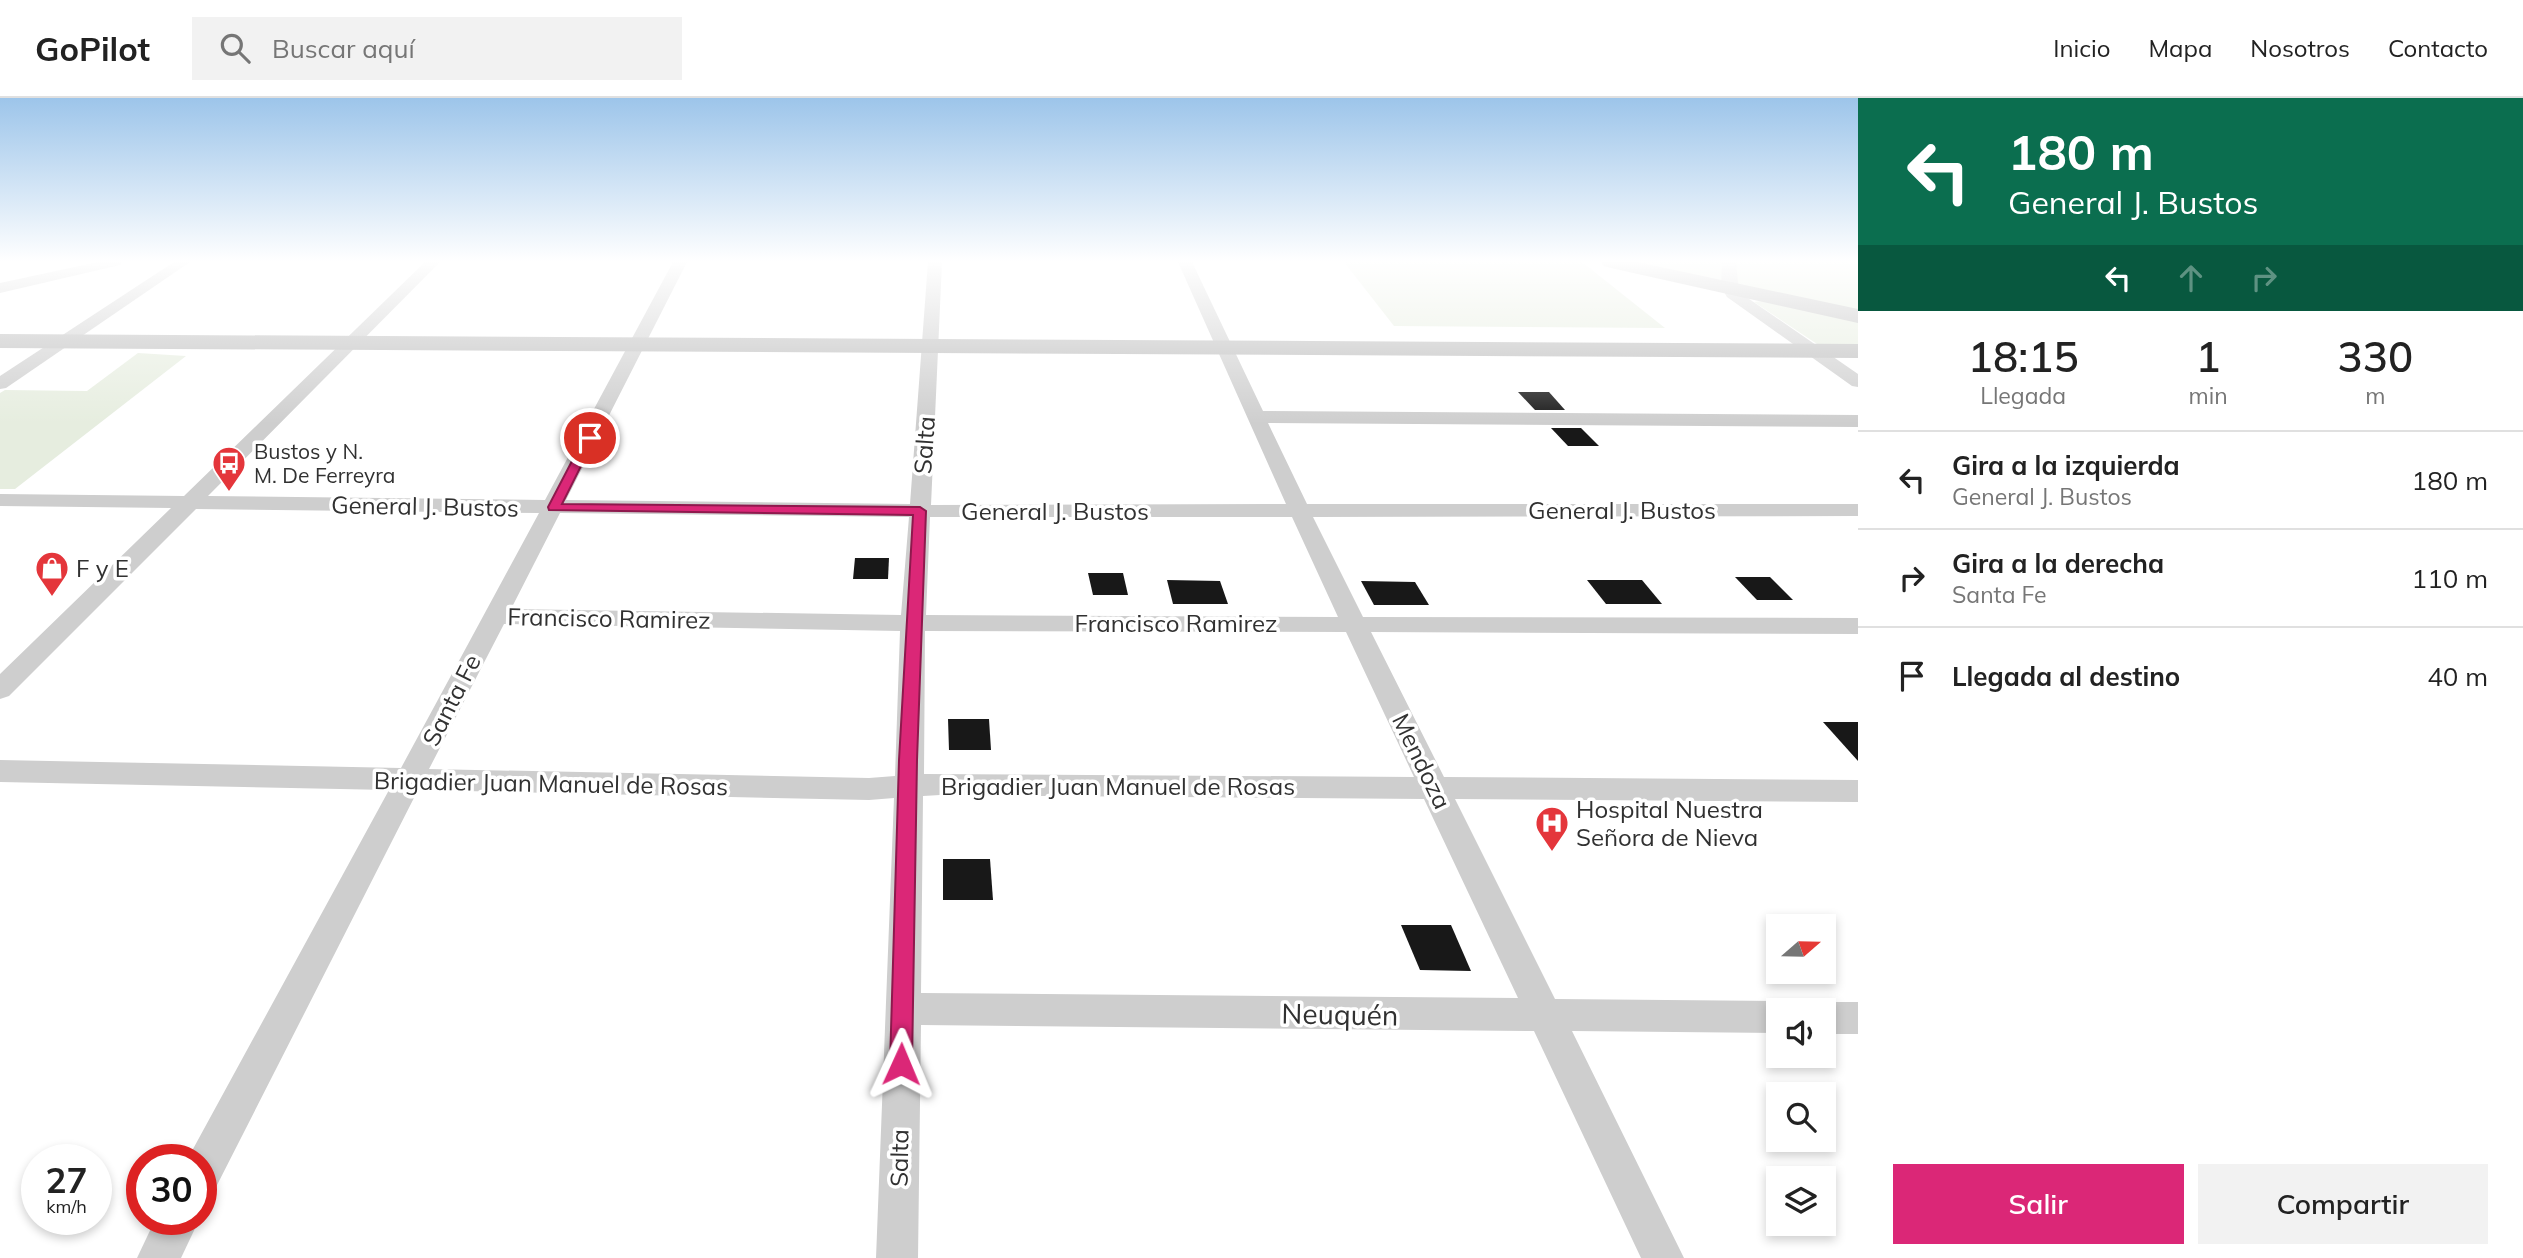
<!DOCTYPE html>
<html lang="es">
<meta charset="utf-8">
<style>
:root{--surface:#fff;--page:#f2f2f2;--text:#222;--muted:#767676;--line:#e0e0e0;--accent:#db2777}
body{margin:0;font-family:Mulish,sans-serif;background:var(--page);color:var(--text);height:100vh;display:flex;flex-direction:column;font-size:26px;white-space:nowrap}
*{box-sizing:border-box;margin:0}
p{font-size:23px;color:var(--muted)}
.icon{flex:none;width:38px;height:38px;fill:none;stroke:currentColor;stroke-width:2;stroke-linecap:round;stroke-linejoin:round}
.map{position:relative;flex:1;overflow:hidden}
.panel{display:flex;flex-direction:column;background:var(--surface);width:665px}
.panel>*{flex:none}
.guide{background:#0b6e4f;color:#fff;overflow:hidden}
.needle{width:46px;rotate:70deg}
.tools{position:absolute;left:1766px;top:816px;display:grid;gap:14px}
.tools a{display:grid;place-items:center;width:70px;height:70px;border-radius:0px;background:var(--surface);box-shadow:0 4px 10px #0003;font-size:35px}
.speed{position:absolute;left:21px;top:1046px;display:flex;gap:14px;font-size:35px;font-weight:700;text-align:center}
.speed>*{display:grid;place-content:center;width:91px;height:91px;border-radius:50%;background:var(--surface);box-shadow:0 4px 10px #0003;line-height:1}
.speed small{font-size:18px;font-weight:400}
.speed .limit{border:10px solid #d22;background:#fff;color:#111}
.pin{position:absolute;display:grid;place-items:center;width:60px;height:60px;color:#fff;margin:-30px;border:4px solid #fff;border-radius:50%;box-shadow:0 2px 7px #0007}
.me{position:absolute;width:77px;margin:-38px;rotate:1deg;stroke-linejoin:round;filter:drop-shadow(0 0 5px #0008)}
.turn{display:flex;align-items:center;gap:24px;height:147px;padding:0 35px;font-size:32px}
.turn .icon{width:91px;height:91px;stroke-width:2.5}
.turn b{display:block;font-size:49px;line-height:60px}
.lanes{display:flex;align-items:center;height:66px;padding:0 35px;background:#0003;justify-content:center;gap:35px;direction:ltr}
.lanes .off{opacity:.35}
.eta{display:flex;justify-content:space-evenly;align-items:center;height:119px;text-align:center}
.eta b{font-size:42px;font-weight:600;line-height:49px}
.action{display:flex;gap:14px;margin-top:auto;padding:14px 35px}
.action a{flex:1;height:80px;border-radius:0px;background:var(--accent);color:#fff;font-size:28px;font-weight:600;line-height:80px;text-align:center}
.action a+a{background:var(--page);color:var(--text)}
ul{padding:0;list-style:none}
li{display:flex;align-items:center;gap:21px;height:98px;padding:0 35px;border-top:2px solid var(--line)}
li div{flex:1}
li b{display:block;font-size:26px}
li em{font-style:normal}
header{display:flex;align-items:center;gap:42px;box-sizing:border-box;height:98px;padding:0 35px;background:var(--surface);border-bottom:2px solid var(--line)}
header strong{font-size:33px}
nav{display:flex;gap:38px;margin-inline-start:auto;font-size:24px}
.search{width:490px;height:63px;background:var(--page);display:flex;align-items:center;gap:18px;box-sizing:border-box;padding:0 24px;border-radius:0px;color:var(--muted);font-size:26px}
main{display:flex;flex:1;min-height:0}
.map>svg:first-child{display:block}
.green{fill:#e6eddf}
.building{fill:#181818}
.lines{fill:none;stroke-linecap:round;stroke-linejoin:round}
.minor{fill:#cecece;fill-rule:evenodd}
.secondary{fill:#bbb;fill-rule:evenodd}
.route{fill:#db2777;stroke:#8e194d;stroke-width:2}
.labels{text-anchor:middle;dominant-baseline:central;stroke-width:7;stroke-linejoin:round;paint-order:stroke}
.far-poi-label{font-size:21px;fill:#313131;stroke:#fff;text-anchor:start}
.street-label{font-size:24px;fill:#313131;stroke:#fff}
.poi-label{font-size:24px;fill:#313131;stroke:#fff;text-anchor:start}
.near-street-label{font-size:28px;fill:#313131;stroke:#fff}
</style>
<header>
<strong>GoPilot</strong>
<div class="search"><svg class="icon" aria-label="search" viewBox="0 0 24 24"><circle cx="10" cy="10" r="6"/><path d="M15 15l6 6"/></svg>Buscar aquí</div>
<nav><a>Inicio</a><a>Mapa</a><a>Nosotros</a><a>Contacto</a></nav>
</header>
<main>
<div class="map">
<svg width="1858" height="1160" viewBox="0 0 1858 1160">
<rect width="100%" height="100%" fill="#fff"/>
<g class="green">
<path d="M1344,164H1582L1665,230L1394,228Z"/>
<path d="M1634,164H1858V213Z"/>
<path d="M1769,202L1858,222V247L1817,246L1754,204Z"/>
<path d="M138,255L186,258L15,391H0V295L5,292L87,293Z"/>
</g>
<g class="building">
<path d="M1518,294H1549L1565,312H1535Z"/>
<path d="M1551,330H1581L1599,348H1568Z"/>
<path d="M855,460H889L888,481H853Z"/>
<path d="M1088,475H1123L1128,497H1093Z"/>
<path d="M1735,479H1770L1793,502H1757Z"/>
<path d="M1167,482L1220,483L1228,506H1173Z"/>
<path d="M1587,482H1642L1662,506H1606Z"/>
<path d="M1361,483L1415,484L1429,507H1374Z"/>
<path d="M948,621H989L991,652H949Z"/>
<path d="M1823,624H1858V663Z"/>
<path d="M943,761H990L993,802H943Z"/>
<path d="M1401,827H1451L1471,873L1420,872Z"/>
</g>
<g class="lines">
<g class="minor">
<path d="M98,164H122L120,167L0,195V185Z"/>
<path d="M174,164H190L6,290L0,291V278Z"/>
<path d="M425,164H440L208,398L545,402L673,164H687L566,402L910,406L928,164H942L931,407L1286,406L1178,164H1192L1263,313L1858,317V329L1268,325L1307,406H1858V418L1313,419L1363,519L1858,520V536L1371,534L1444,679L1858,682V704L1455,701L1555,901L1778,903L1791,907L1793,912H1778V935L1572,933L1684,1160H1641L1534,933L921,927L918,1160H876L894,700L869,702L418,692L215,1091L201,1097V1062H187L389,692L0,684V662L401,670L539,415L196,411L9,598L0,601V576L171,410L0,408V396L184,398ZM560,415L909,419L901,517L511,511ZM930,419H1292L1338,519L926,517ZM504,526L900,533L895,678L869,680L429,671ZM925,533L1346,534L1414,679L924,676ZM940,697L1424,701L1518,900L921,895L923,698Z"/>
<path d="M1722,164H1736L1739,194L1858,276V289L1852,288L1727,199L1721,189Z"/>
<path d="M1824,904H1858V936H1824V912H1810L1811,908Z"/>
<path d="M155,1122H199L181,1160H137Z"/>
</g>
<g class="secondary">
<path d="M1601,164H1637L1858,211V225L1611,170L1604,168Z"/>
<path d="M0,236L1858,246V260L0,250Z"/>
</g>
</g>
<linearGradient id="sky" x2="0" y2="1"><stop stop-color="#9dc5ea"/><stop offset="0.5" stop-color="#fff"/><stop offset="1" stop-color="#fff" stop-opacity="0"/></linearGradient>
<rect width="1858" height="326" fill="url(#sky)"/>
<path class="route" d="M590,336L595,340L562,406L920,409L926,413L917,662L912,966L909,974L901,977L893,974L890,966L899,662L913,417L549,412L548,409L584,340Z"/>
<defs>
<symbol id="bus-pin" viewBox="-11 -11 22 30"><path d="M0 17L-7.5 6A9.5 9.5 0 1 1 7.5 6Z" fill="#e4363b" stroke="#fff"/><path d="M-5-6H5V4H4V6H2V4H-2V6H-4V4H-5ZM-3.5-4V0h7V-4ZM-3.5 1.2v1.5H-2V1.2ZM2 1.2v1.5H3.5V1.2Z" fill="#fff"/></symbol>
<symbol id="shop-pin" viewBox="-11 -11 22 30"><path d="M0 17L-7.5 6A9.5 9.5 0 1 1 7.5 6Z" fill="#e4363b" stroke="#fff"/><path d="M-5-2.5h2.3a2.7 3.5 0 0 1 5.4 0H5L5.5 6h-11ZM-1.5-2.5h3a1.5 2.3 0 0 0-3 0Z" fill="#fff"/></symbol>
<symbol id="hospital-pin" viewBox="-11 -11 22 30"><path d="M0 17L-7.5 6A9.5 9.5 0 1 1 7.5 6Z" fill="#e4363b" stroke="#fff"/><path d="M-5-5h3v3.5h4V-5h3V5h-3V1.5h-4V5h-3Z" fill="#fff"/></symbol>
</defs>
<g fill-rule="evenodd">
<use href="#bus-pin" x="210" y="346" width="38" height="52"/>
<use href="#shop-pin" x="33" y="451" width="38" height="52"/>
<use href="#hospital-pin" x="1533" y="706" width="38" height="52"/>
</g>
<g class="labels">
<g class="far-poi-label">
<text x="254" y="353">Bustos y N.<tspan x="254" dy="24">M. De Ferreyra</tspan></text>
</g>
<g class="street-label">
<text transform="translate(924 347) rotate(-86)">Salta</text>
<text transform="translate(425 408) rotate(1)">General J. Bustos</text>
<text x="1622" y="412">General J. Bustos</text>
<text x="1055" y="413">General J. Bustos</text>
<text transform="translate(609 520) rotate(1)">Francisco Ramirez</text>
<text x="1176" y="525">Francisco Ramirez</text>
<text transform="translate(451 602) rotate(-63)">Santa Fe</text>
<text transform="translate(1422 663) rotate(64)">Mendoza</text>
<text transform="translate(551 685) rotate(1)">Brigadier Juan Manuel de Rosas</text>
<text x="1118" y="688">Brigadier Juan Manuel de Rosas</text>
<text transform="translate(899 1060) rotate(-89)">Salta</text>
</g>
<g class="poi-label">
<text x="76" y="470">F y E</text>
<text x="1576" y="711">Hospital Nuestra<tspan x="1576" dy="28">Señora de Nieva</tspan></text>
</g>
<g class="near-street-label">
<text transform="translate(1340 916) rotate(1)">Neuquén</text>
</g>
</g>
</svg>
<div class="tools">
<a><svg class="needle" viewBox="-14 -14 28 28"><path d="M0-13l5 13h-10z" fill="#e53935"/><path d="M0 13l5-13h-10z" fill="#767676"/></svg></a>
<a><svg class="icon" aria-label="sound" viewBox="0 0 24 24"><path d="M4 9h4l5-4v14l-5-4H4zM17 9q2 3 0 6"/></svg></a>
<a><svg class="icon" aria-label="search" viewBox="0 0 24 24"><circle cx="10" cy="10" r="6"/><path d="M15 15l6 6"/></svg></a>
<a><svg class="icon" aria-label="layers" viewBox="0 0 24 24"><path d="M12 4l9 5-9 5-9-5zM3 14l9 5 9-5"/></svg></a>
</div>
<div class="speed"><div>27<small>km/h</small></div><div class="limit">30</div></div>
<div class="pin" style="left:590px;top:340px;background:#d93025"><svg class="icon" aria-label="arrive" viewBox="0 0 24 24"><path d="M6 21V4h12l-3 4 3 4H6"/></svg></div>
<svg class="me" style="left:901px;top:966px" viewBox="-20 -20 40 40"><path d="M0-17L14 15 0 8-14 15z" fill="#db2777" stroke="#fff" stroke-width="4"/></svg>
</div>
<section class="panel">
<div class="guide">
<div class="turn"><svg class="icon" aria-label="left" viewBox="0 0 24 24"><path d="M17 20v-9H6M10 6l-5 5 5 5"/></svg><div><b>180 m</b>General J. Bustos</div></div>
<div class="lanes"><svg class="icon" aria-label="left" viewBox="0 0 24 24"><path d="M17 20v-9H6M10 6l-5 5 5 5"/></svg><svg class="icon off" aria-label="ahead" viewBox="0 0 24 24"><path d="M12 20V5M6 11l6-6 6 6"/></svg><svg class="icon off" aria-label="right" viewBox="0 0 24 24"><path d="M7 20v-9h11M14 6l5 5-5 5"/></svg></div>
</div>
<div class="eta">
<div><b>18:15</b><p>Llegada</p></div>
<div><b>1</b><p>min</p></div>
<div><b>330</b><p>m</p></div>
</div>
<ul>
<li><svg class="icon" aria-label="left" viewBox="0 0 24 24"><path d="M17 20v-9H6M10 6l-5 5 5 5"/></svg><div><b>Gira a la izquierda</b><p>General J. Bustos</p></div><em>180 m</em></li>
<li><svg class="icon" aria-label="right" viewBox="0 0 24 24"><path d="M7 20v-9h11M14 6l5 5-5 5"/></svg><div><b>Gira a la derecha</b><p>Santa Fe</p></div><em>110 m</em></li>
<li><svg class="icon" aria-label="arrive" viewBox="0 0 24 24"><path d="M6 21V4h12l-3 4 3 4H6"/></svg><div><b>Llegada al destino</b></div><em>40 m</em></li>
</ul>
<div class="action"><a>Salir</a><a>Compartir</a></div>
</section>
</main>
